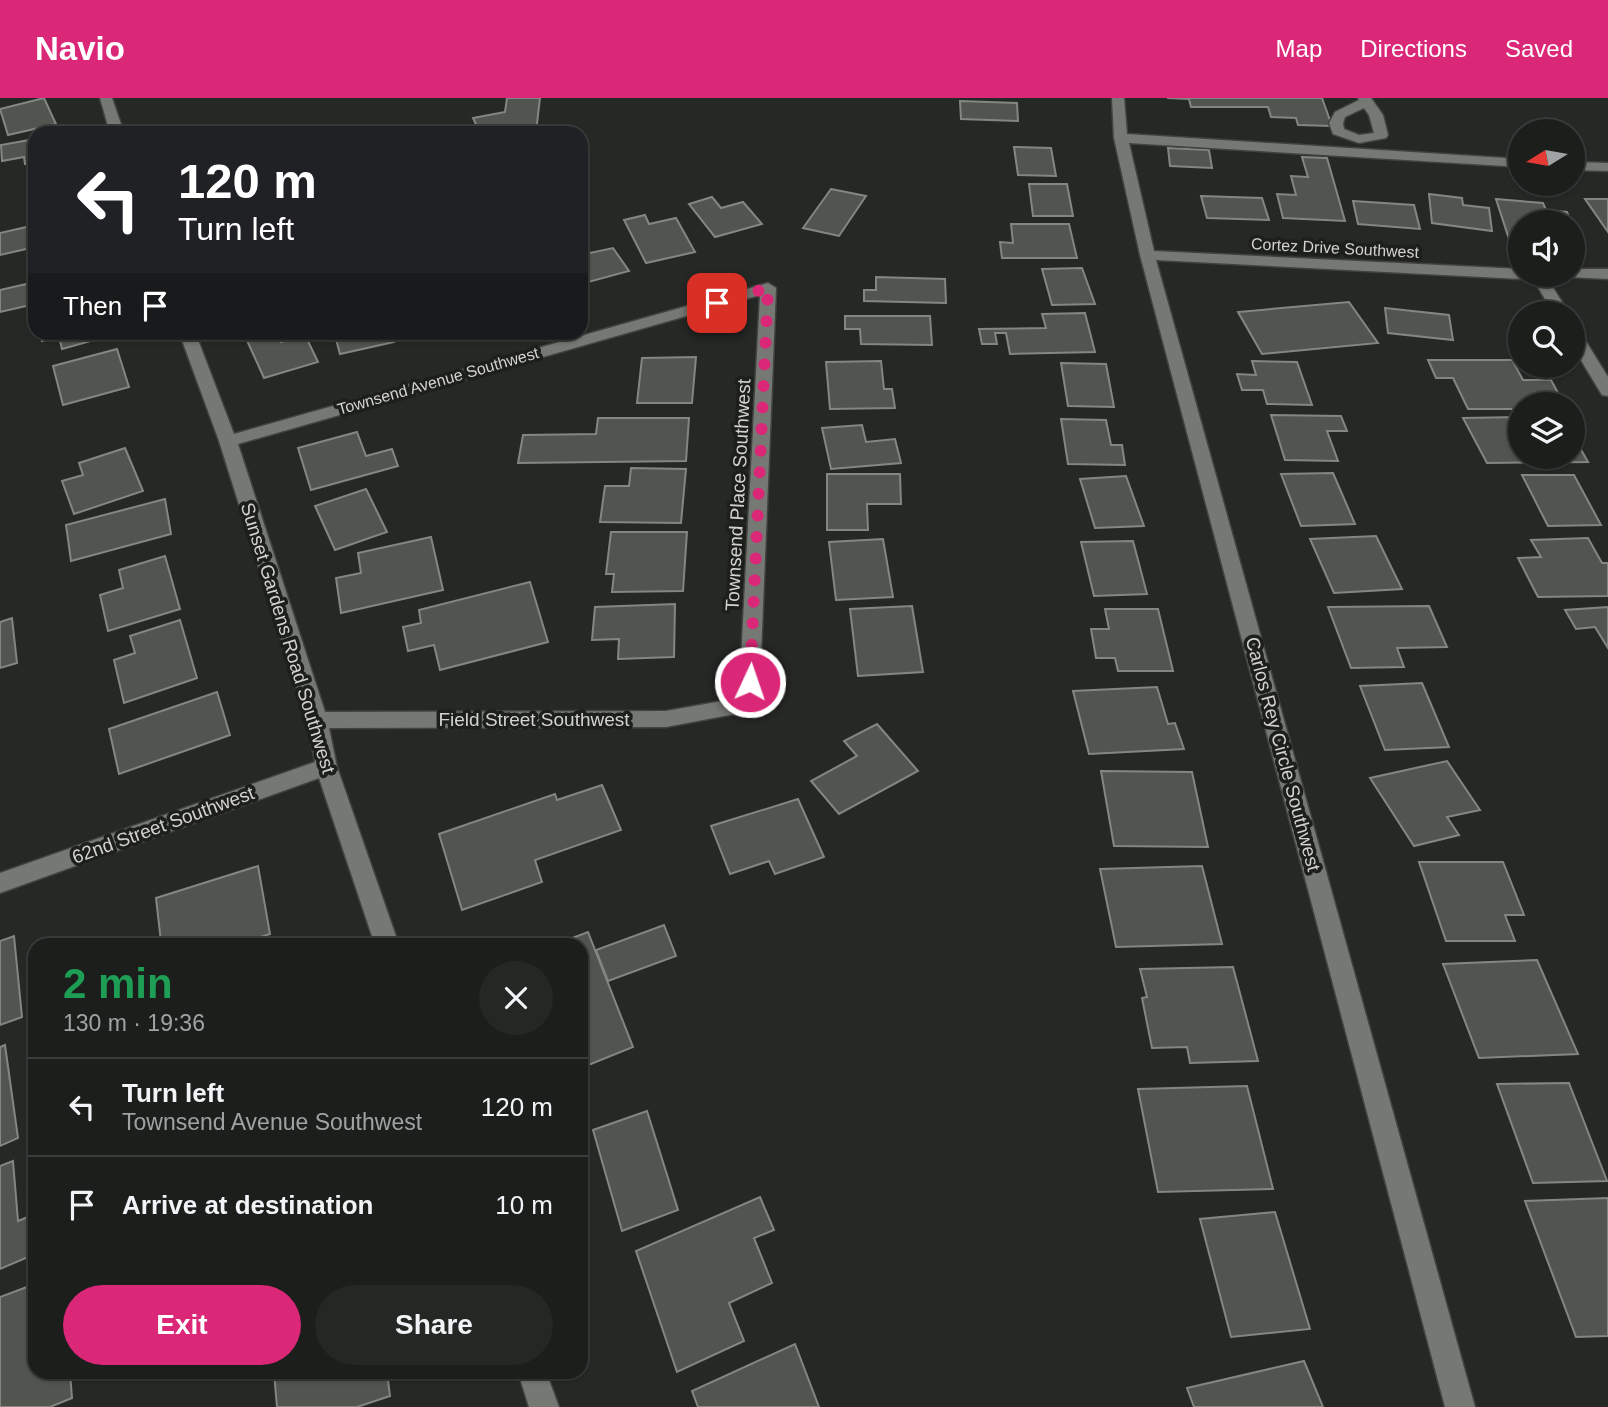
<!DOCTYPE html>
<meta charset="utf-8">
<style>
:root{--surface:#1c1e1c;--page:#252725;--text:#f1f3f6;--muted:#a0a2a3;--line:#3a3c3b;--accent:#db2777}
body{margin:0;font-family:Helvetica,sans-serif;background:var(--page);color:var(--text);height:100vh;display:flex;flex-direction:column;font-size:26px;white-space:nowrap}
*{box-sizing:border-box;margin:0}
p{font-size:23px;color:var(--muted)}
.icon{flex:none;width:38px;height:38px;fill:none;stroke:currentColor;stroke-width:2;stroke-linecap:round;stroke-linejoin:round}
.map{position:relative;flex:1;overflow:hidden}
.drawer{position:absolute;left:28px;top:840px;width:560px;height:441px;display:flex;flex-direction:column;background:var(--surface);border-radius:21px;box-shadow:0 2px 5px #0004,0 0 0 2px var(--line)}
.drawer>*{flex:none}
.hud{position:absolute;left:28px;top:28px;width:560px;height:214px;border-radius:21px;box-shadow:0 2px 5px #0004,0 0 0 2px var(--line);background:#202124;color:#fff;overflow:hidden}
.needle{width:46px;rotate:259deg}
.buttons{position:absolute;left:1508px;top:21px;display:grid;gap:14px}
.buttons a{display:grid;place-items:center;width:77px;height:77px;border-radius:50%;background:var(--surface);box-shadow:0 2px 5px #0004,0 0 0 2px var(--line);font-size:35px}
.pin{position:absolute;display:grid;place-items:center;width:60px;height:60px;color:#fff;margin:-30px;border-radius:14px;box-shadow:0 4px 10px #0006}
.me{position:absolute;width:77px;margin:-38px;rotate:3deg;stroke-linejoin:round;filter:drop-shadow(0 0 5px #0008)}
.turn{display:flex;align-items:center;gap:24px;height:147px;padding:0 35px;font-size:32px}
.turn .icon{width:91px;height:91px;stroke-width:2.5}
.turn b{display:block;font-size:49px;line-height:60px}
.then{display:flex;align-items:center;height:66px;padding:0 35px;background:#0003;gap:14px;font-size:26px}
.round{display:grid;place-items:center;flex:none;width:74px;height:74px;border-radius:37px;background:var(--page)}
.overview{display:flex;align-items:center;justify-content:space-between;height:119px;padding:0 35px}
h1{font-size:42px;font-weight:700;line-height:52px;color:#1e9e55}
.action{display:flex;gap:14px;margin-top:auto;padding:14px 35px}
.action a{flex:1;height:80px;border-radius:42px;background:var(--accent);color:#fff;font-size:28px;font-weight:700;line-height:80px;text-align:center}
.action a+a{background:var(--page);color:var(--text)}
ul{padding:0;list-style:none}
li{display:flex;align-items:center;gap:21px;height:98px;padding:0 35px;border-top:2px solid var(--line)}
li div{flex:1}
li b{display:block;font-size:26px}
li em{font-style:normal}
header{display:flex;align-items:center;gap:42px;box-sizing:border-box;height:98px;padding:0 35px;background:var(--accent);color:#fff}
header strong{font-size:33px}
nav{display:flex;gap:38px;margin-inline-start:auto;font-size:24px}
.map>svg:first-child{display:block}
.building{fill:#51544f;stroke:#848682;stroke-width:2}
.lines{fill:none;stroke-linecap:round;stroke-linejoin:round}
.minor-casing{stroke:#424341;stroke-width:3}
.minor{fill:#757873;fill-rule:evenodd}
.route{stroke:#db2777;stroke-width:12;stroke-dasharray:0 21.6}
.labels{text-anchor:middle;dominant-baseline:central;stroke-width:7;stroke-linejoin:round;paint-order:stroke}
.far-street-label{font-size:16px;fill:#d2d3d1;stroke:#1d1f1b}
.street-label{font-size:19px;fill:#d2d3d1;stroke:#1d1f1b}
</style>
<header>
<strong>Navio</strong>
<nav><a>Map</a><a>Directions</a><a>Saved</a></nav>
</header>
<div class="map">
<svg width="1608" height="1309" viewBox="0 0 1608 1309">
<rect width="100%" height="100%" fill="#262825"/>
<g class="building">
<path d="M44,0L56,26L8,37L0,11Z"/>
<path d="M507,0H540L536,34L480,35L473,20L505,14Z"/>
<path d="M1167,0H1322L1332,28L1298,27L1296,20L1271,19L1268,9H1191L1189,1Z"/>
<path d="M960,3L1017,5L1018,23L961,21Z"/>
<path d="M35,41V64L25,66L24,59L2,63L1,47Z"/>
<path d="M1014,49L1051,50L1056,78L1018,77Z"/>
<path d="M1168,50L1209,52L1212,70L1170,68Z"/>
<path d="M1302,59L1327,60L1345,123L1283,120L1277,96L1296,97L1291,78L1308,79Z"/>
<path d="M1029,86H1067L1073,118H1033Z"/>
<path d="M831,91L866,98L839,138L803,130Z"/>
<path d="M1429,96L1462,100L1463,107L1489,110L1492,133L1432,125Z"/>
<path d="M1201,98L1262,100L1269,122L1207,120Z"/>
<path d="M712,99L721,110L743,104L762,126L715,139L689,106Z"/>
<path d="M1496,101L1543,105L1546,112L1567,114L1571,124H1521V145L1510,144Z"/>
<path d="M1585,101H1608V134Z"/>
<path d="M1353,103L1414,107L1420,131L1358,126Z"/>
<path d="M645,117L649,126L676,120L695,154L646,165L624,122Z"/>
<path d="M1011,126H1069L1077,160H1002L1000,144L1013,145Z"/>
<path d="M35,127V149L0,157V135Z"/>
<path d="M581,142L590,155L613,150L629,173L581,186Z"/>
<path d="M1082,170L1095,206L1052,207L1042,171Z"/>
<path d="M876,179L945,181L946,205L864,203V192H876Z"/>
<path d="M35,184V206L0,214V192Z"/>
<path d="M1349,204L1378,245L1262,256L1238,214Z"/>
<path d="M1385,210L1449,217L1453,242L1388,235Z"/>
<path d="M1085,215L1095,254L1010,256L1006,235H995L997,246H982L979,231L1046,230L1042,216Z"/>
<path d="M845,218H930L932,247L861,246L860,231H845Z"/>
<path d="M40,234H104L105,239L62,251L59,239L42,243Z"/>
<path d="M257,234H277L281,244L305,237L318,264L264,280L245,238Z"/>
<path d="M334,234H391L394,244L340,256Z"/>
<path d="M117,251L129,289L63,307L53,268Z"/>
<path d="M696,259L692,305H637L642,260Z"/>
<path d="M1428,262H1512L1523,282H1551L1564,306H1521V311H1468L1453,280H1436Z"/>
<path d="M881,263L884,291H892L895,310L830,311L826,264Z"/>
<path d="M1252,263L1297,264L1312,307L1267,306L1263,292H1242L1237,276L1256,277Z"/>
<path d="M1061,265L1106,266L1114,309L1068,308Z"/>
<path d="M1271,317L1341,318L1347,333H1327L1338,363L1285,362Z"/>
<path d="M1521,319V359H1573V348H1579L1588,364L1487,365L1463,320Z"/>
<path d="M598,320H689L686,363L518,365L523,337L596,336Z"/>
<path d="M1061,321L1106,322L1111,347H1122L1125,367L1068,366Z"/>
<path d="M862,327L866,344L895,341L901,365L831,371L822,330Z"/>
<path d="M357,334L366,358L392,351L398,368L311,392L298,350Z"/>
<path d="M125,350L143,393L74,416L62,383L83,377L79,365Z"/>
<path d="M631,370L686,371L681,425L600,424L605,388H629Z"/>
<path d="M1333,375L1355,426L1301,428L1281,376Z"/>
<path d="M827,376H900L901,406H867L868,432H827Z"/>
<path d="M1522,377H1574L1601,427L1548,428Z"/>
<path d="M1126,378L1144,428L1095,430L1080,381Z"/>
<path d="M366,391L387,434L335,452L315,408Z"/>
<path d="M165,401L171,436L71,463L66,427Z"/>
<path d="M611,434H687L683,493L612,494L614,476H606Z"/>
<path d="M1376,438L1402,491L1334,495L1310,441Z"/>
<path d="M431,439L443,492L341,515L336,480L361,475L358,455Z"/>
<path d="M1588,440L1602,465H1608V498L1538,499L1518,460L1541,459L1531,442Z"/>
<path d="M883,441L893,499L836,502L829,444Z"/>
<path d="M1133,443L1147,496L1094,498L1081,444Z"/>
<path d="M165,458L180,511L108,533L100,497L123,490L119,472Z"/>
<path d="M530,484L548,544L440,572L434,547L408,553L403,529L421,525L419,512Z"/>
<path d="M675,506L674,559L618,561L619,541L592,542L595,509Z"/>
<path d="M912,508L923,574L858,578L850,511Z"/>
<path d="M1429,508L1447,549L1397,550L1404,569L1351,570L1328,509Z"/>
<path d="M1608,509V550L1595,529L1576,531L1565,512Z"/>
<path d="M1105,511H1158L1173,573H1118L1115,560H1096L1091,531H1109Z"/>
<path d="M12,520L17,565L0,570V524Z"/>
<path d="M180,522L197,580L124,605L114,562L135,555L130,538Z"/>
<path d="M1422,585L1449,649L1385,652L1360,588Z"/>
<path d="M1157,589L1168,626L1175,625L1184,651L1089,656L1073,593Z"/>
<path d="M217,594L230,637L119,676L109,631Z"/>
<path d="M877,626L918,673L839,716L811,683L857,658L844,643Z"/>
<path d="M1447,663L1480,712L1447,719L1459,737L1414,748L1370,680Z"/>
<path d="M1101,673L1192,674L1208,749L1114,748Z"/>
<path d="M602,687L621,732L535,762L542,784L462,812L439,736L555,696L557,702Z"/>
<path d="M798,701L824,759L775,776L769,763L730,776L711,728Z"/>
<path d="M1419,764H1503L1524,817H1505L1515,843H1446Z"/>
<path d="M258,768L270,836L235,847H151L161,844L156,800Z"/>
<path d="M1202,768L1222,846L1116,849L1100,771Z"/>
<path d="M664,827L676,858L608,883L596,852Z"/>
<path d="M588,834L633,949L581,970V847H554Z"/>
<path d="M14,838L22,919L0,927V843Z"/>
<path d="M1537,862L1578,956L1479,960L1443,866Z"/>
<path d="M1233,869L1258,963L1190,965L1187,949L1152,950L1142,900L1147,899L1140,871Z"/>
<path d="M5,947L18,1040L0,1048V949Z"/>
<path d="M1569,985L1607,1083L1533,1085L1497,986Z"/>
<path d="M1247,988L1273,1091L1158,1094L1138,991Z"/>
<path d="M647,1013L678,1112L622,1133L593,1032Z"/>
<path d="M13,1063L18,1123L35,1116V1156L0,1171V1068Z"/>
<path d="M760,1099L774,1132L754,1140L772,1185L729,1205L744,1243L677,1274L636,1153Z"/>
<path d="M1608,1100V1238L1576,1239L1525,1103Z"/>
<path d="M1275,1114L1310,1231L1231,1239L1200,1121Z"/>
<path d="M35,1186V1274H70L72,1300L50,1309H0V1199Z"/>
<path d="M795,1246L819,1309H698L692,1293Z"/>
<path d="M1304,1263L1323,1309H1194L1187,1290Z"/>
<path d="M274,1274H387L390,1298L357,1309H277Z"/>
</g>
<g class="lines">
<defs>
<g id="minor">
<path d="M100,0H112L124,35H110Z"/>
<path d="M1112,0H1124L1127,36L1521,61V69L1129,45L1154,153L1521,171V177H1528L1521,181L1156,162L1475,1309H1445L1140,157L1114,40Z"/>
<path d="M1358,0H1371L1383,17L1388,37L1386,40L1359,45L1333,36L1329,25L1335,14L1359,2ZM1364,10L1369,17L1374,35L1359,37L1344,31L1343,25L1345,19Z"/>
<path d="M1573,64L1608,65V73L1573,72Z"/>
<path d="M1573,171H1608V181L1568,179L1566,177H1573Z"/>
<path d="M1531,177H1545L1569,215H1553Z"/>
<path d="M768,185L776,190L759,606L756,612L666,629L329,630L337,669L399,847H375L319,680L0,795V775L315,664L307,622L219,343L179,234H195L234,336ZM760,197L739,600L666,613L325,614L238,346Z"/>
<path d="M1573,230L1579,232L1608,279V298L1602,297L1573,249Z"/>
<path d="M518,1274H546L559,1309H529Z"/>
</g>
</defs>
<use href="#minor" class="minor-casing"/>
<use href="#minor" class="minor"/>
</g>
<g class="lines">
<path class="route" d="M717,205L768,190L750,584"/>
</g>
<g class="labels">
<g class="far-street-label">
<text transform="translate(1335 150) rotate(3)">Cortez Drive Southwest</text>
<text transform="translate(438 283) rotate(-16)">Townsend Avenue Southwest</text>
</g>
<g class="street-label">
<text transform="translate(738 397) rotate(-87)">Townsend Place Southwest</text>
<text transform="translate(288 540) rotate(73)">Sunset Gardens Road Southwest</text>
<text x="534" y="621">Field Street Southwest</text>
<text transform="translate(1283 656) rotate(75)">Carlos Rey Circle Southwest</text>
<text transform="translate(163 727) rotate(-20)">62nd Street Southwest</text>
</g>
</g>
</svg>
<div class="buttons">
<a><svg class="needle" viewBox="-14 -14 28 28"><path d="M0-13l5 13h-10z" fill="#e53935"/><path d="M0 13l5-13h-10z" fill="#a0a2a3"/></svg></a>
<a><svg class="icon" aria-label="sound" viewBox="0 0 24 24"><path d="M4 9h4l5-4v14l-5-4H4zM17 9q2 3 0 6"/></svg></a>
<a><svg class="icon" aria-label="search" viewBox="0 0 24 24"><circle cx="10" cy="10" r="6"/><path d="M15 15l6 6"/></svg></a>
<a><svg class="icon" aria-label="layers" viewBox="0 0 24 24"><path d="M12 4l9 5-9 5-9-5zM3 14l9 5 9-5"/></svg></a>
</div>
<div class="pin" style="left:717px;top:205px;background:#d93025"><svg class="icon" aria-label="arrive" viewBox="0 0 24 24"><path d="M6 21V4h12l-3 4 3 4H6"/></svg></div>
<svg class="me" style="left:750px;top:584px" viewBox="-20 -20 40 40"><circle r="17" fill="#db2777" stroke="#fff" stroke-width="3"/><path d="M0-11L8 9 0 5-8 9z" fill="#fff"/></svg>
<div class="hud">
<div class="turn"><svg class="icon" aria-label="left" viewBox="0 0 24 24"><path d="M17 20v-9H6M10 6l-5 5 5 5"/></svg><div><b>120 m</b>Turn left</div></div>
<div class="then">Then<svg class="icon" aria-label="arrive" viewBox="0 0 24 24"><path d="M6 21V4h12l-3 4 3 4H6"/></svg></div>
</div>
<section class="drawer">
<div class="overview"><div><h1>2 min</h1><p>130 m · 19:36</p></div><a class="round"><svg class="icon" aria-label="close" viewBox="0 0 24 24"><path d="M6 6l12 12M18 6L6 18"/></svg></a></div>
<ul>
<li><svg class="icon" aria-label="left" viewBox="0 0 24 24"><path d="M17 20v-9H6M10 6l-5 5 5 5"/></svg><div><b>Turn left</b><p>Townsend Avenue Southwest</p></div><em>120 m</em></li>
<li><svg class="icon" aria-label="arrive" viewBox="0 0 24 24"><path d="M6 21V4h12l-3 4 3 4H6"/></svg><div><b>Arrive at destination</b></div><em>10 m</em></li>
</ul>
<div class="action"><a>Exit</a><a>Share</a></div>
</section>
</div>
